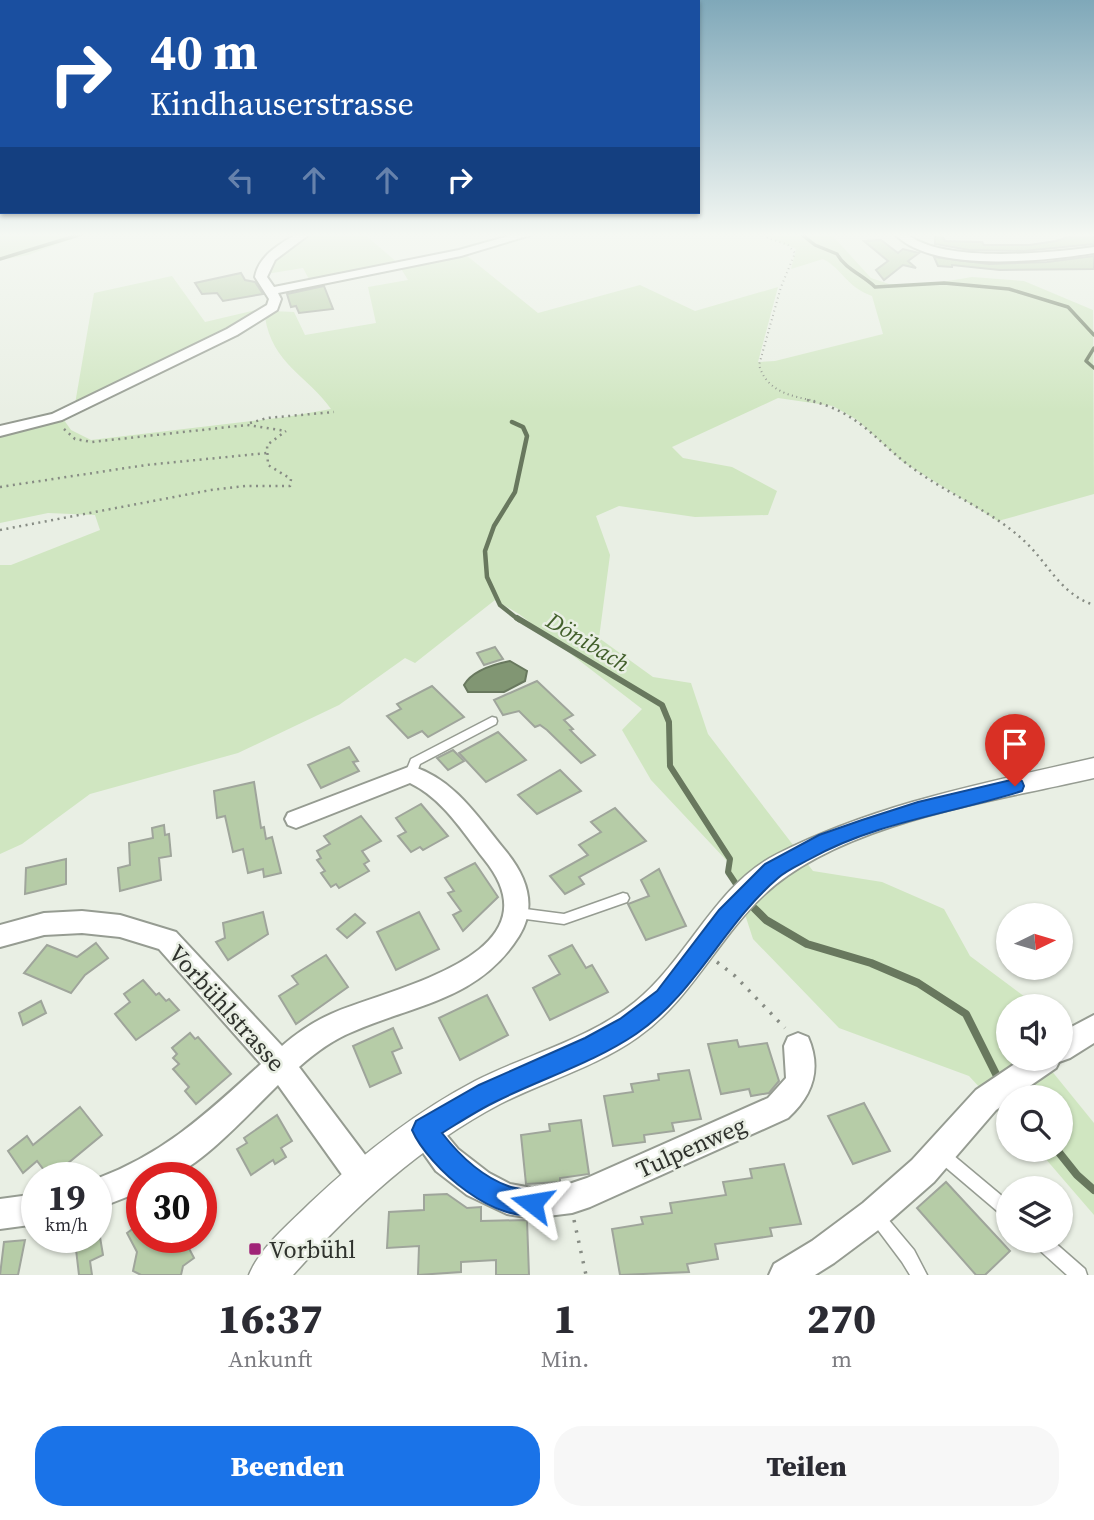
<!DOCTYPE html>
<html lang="de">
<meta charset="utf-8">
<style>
:root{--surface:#fff;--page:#f7f7f7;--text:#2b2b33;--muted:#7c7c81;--accent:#1a73e8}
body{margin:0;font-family:"Source Serif 4",serif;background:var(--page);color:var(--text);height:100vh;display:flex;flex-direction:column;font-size:26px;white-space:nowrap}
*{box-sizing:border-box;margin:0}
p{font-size:23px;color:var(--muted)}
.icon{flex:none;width:38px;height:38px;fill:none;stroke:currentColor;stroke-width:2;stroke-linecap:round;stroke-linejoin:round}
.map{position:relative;height:1275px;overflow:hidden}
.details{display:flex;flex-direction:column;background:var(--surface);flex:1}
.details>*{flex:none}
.top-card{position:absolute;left:0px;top:0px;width:700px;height:214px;box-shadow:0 2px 5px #0004;background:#1a4fa0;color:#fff;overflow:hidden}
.needle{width:46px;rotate:85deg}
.buttons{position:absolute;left:996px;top:903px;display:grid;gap:14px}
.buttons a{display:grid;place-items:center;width:77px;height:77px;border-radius:50%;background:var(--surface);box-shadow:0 2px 5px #0004;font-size:35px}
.speed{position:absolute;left:21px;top:1162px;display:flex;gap:14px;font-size:35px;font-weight:700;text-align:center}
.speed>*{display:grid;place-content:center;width:91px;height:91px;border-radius:50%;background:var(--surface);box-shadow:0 2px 5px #0004;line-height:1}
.speed small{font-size:18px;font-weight:400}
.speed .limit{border:10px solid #d22;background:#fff;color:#111}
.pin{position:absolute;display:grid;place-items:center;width:60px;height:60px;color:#fff;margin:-72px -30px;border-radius:50% 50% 50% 0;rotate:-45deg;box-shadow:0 0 7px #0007}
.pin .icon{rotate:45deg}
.me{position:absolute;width:77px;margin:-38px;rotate:284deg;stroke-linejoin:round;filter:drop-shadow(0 0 5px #0008)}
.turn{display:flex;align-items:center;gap:24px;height:147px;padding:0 35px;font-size:32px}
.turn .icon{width:91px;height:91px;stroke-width:2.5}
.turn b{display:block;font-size:49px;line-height:60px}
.lanes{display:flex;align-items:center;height:66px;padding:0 35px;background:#0003;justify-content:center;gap:35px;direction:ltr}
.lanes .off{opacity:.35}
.eta{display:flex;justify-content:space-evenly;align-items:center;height:119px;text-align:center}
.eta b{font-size:42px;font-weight:800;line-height:49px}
.primary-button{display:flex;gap:14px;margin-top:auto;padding:14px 35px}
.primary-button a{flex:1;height:80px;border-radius:28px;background:var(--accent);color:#fff;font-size:28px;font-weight:800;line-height:80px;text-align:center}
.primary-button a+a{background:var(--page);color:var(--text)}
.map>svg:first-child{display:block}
.green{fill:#d0e6c1}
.water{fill:#819673;stroke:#68785e;stroke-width:2}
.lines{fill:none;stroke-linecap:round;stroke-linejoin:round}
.stream-far3{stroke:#68785e;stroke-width:3.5}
.stream-far2{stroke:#68785e;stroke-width:4.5}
.stream-far1{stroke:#68785e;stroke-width:6}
.stream{stroke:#68785e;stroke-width:8}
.building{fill:#b6cca7;stroke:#9fa59b;stroke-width:2}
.service-casing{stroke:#969c92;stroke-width:3}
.minor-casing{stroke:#969c92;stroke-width:4}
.tertiary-casing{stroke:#969c92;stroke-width:3}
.path-far2{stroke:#878c84;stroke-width:2;stroke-dasharray:1 3.5;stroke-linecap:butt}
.path-far1{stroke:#878c84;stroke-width:2.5;stroke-dasharray:2 4.5;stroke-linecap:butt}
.path{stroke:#878c84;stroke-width:3.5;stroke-dasharray:2.5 8;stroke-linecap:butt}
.service{fill:#fff;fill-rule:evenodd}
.minor{fill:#fff;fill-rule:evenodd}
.tertiary{fill:#fff;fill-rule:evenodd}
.route{fill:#1a73e8;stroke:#114b97;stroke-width:2}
.poi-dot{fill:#a02478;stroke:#e9efe4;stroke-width:2.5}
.labels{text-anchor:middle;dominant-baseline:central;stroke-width:5;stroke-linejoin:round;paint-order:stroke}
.water-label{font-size:23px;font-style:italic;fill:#425f2b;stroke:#e9efe4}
.near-street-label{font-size:24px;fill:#2f322d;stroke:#e9efe4}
.near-poi-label{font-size:24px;fill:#2f322d;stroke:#e9efe4;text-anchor:start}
</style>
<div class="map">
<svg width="1094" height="1275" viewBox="0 0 1094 1275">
<rect width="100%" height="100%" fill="#e9efe4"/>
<g class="green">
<path d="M0,233H88L28,255L0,260Z"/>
<path d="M303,233H363L399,264L461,251L538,313L640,285L695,311L778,287L758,362L775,361L883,334L872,296C845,286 844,270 823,259L791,269L796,249L760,233H830L871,278L889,284L918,286L972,277L1024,281L1093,310L1094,494L998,521L903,462L857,420L833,406L778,398L672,447L683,458L732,467L777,491L768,515L695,517L619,506L596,516L610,555L599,638L653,677L691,683L708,734L813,871L882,882L944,909L970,956L1037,1006H1008V1059H1042L1094,1123V1215L1038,1150H1060V1097H1008V1118L969,1076L839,1028L753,939L728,862L651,780L622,730L642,709L519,614L495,600L415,663L405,658L339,705L238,753L90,794L22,844L0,854V565H11L100,530L95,515L48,513L0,523V429L59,413L71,430L91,440L286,417L331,409C308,376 272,364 265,317L75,404L94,293L172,276L205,322L269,307L272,311L294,312L305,335L376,323L368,287L408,280L400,267L312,285L303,268L260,275L261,269Z"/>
</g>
<path class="water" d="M510,661L527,671L525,681L504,692H468L464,685C472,671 495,664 510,661Z"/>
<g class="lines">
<g class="stream-far3">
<path d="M800,233L815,245L837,254C845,269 863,275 875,287L944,283L1009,289L1068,307L1094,335"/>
<path d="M0,259L85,233"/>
<path d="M1094,348L1086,361L1094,368"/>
</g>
<path class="stream-far2" d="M512,422L523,427L527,436L515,492L494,526L485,551L487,577L500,605L519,620"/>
<path class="stream-far1" d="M517,618L662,705L669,722L670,766L730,859L728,872L736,884"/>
<g class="stream">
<path d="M755,909L766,920L807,944L871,963L918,983L966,1014L998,1078"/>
<path d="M1057,1150L1077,1175L1094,1190"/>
</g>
</g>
<g class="building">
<path d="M935,233H941L945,241L982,242L984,245H1029L1056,241L1080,233L1088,236L1094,235V244L1024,251L969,250L935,244Z"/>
<path d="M881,240L898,253L903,249L919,253L908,261L916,268L903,265L884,280L876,270L888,261L864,241Z"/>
<path d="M1094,256V269L1000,270L952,265V267L938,266L934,257L989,264L1047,262Z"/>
<path d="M241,273L245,280L255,282L263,294L223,301L217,293L202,294L195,283Z"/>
<path d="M324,286L333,309L299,313L296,306L291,307L287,294Z"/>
<path d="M495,647L503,659L484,665L477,653Z"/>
<path d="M537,681L573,715L564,720L573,729L570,730L595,755L581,763L547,730L540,725L535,727L519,711L503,715L494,700Z"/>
<path d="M432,686L464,717L428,737L422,731L408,738L387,716L401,709L397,704Z"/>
<path d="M498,732L526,760L486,782L459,753Z"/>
<path d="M349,747L358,761L353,762L359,771L321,788L308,765Z"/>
<path d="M453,750L464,761L448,770L437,758Z"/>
<path d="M560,770L581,791L537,814L518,795Z"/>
<path d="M254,782L261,828L264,827L266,839L272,837L281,873L264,877L263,869L248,873L243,849L233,852L225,816L217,818L214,791Z"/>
<path d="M421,804L448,836L423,850L420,847L411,852L398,836L406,832L396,818Z"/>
<path d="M615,808L646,841L579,877L584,884L565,894L550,876L588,855L579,845L601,832L591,822Z"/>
<path d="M361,816L381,841L362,851L369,861L364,864L369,871L339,888L336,884L331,887L321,873L325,871L317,860L321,858L317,851L330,844L324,836Z"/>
<path d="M164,825L165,835L169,834L171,856L159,858L161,880L120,891L118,868L130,865L129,843L153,838L152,828Z"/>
<path d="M66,859V884L25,894L26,868Z"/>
<path d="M475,863L498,897L463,931L453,915L461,911L448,893L454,891L445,878Z"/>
<path d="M659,869L686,926L646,940L628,904L649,896L641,880Z"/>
<path d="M263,912L268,934L228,960L216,942L225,938L223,923Z"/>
<path d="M419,912L439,949L396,970L377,932Z"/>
<path d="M355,914L365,923L347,938L337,929Z"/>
<path d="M96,943L108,958L85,975L71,993L24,973L47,945L77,957Z"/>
<path d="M572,945L586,968L592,965L608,992L550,1020L533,988L560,974L549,956Z"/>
<path d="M326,955L348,987L296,1024L279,996L298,984L292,976Z"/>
<path d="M143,980L156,995L159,993L166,1001L169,999L179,1010L136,1040L115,1014L130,1002L124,994Z"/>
<path d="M487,995L508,1035L460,1060L439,1018Z"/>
<path d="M41,1001L46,1013L23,1025L19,1013Z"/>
<path d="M393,1028L402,1048L392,1052L401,1073L370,1087L353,1046Z"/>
<path d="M190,1033L195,1039L198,1037L231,1074L196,1104L185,1091L189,1087L173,1069L179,1064L173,1058L177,1054L172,1048Z"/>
<path d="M737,1040L739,1047L767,1043L779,1081L769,1093L751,1096L749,1089L721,1094L708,1044Z"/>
<path d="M689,1070L701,1119L672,1123L674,1131L644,1135L645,1142L613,1146L604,1096L633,1092L631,1084L659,1080L658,1074Z"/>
<path d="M864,1103L890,1151L853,1164L828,1116Z"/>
<path d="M80,1107L102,1135L50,1178L37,1161L23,1173L8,1151L27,1136L33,1145Z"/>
<path d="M277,1115L292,1141L281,1148L286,1157L275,1164L273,1160L251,1175L237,1149L247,1143L244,1138Z"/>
<path d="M581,1120L589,1174L560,1178V1182L526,1184L521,1135L550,1131L549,1124Z"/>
<path d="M784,1164L801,1224L770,1228L772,1236L715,1244L718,1259L687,1264L689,1272L620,1275L612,1229L643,1224L641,1217L672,1213L670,1203L726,1195L723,1182L752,1178L750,1169Z"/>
<path d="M946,1182L1010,1251L985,1275H976L917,1208Z"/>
<path d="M447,1194L467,1208L481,1207V1221L527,1220L529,1275H496V1260L461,1262V1272L418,1275L419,1246L387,1248L389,1212L424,1210V1195Z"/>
<path d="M142,1222V1237H183L194,1258L183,1266L181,1275H141L133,1271L137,1252L127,1233Z"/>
<path d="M85,1237H100L103,1255L90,1261L92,1275H79L75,1241Z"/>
<path d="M25,1240L18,1275H0L4,1242Z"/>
</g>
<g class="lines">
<defs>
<g id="service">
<path d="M492,717L496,718L497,721L496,724L420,764L415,777L411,778L407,777L405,774L411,759Z"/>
<path d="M623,893L627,894L629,898L627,902L564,924L518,918L514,917L512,913L514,909L518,908L564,914Z"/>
<path d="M942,1148L947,1150L1008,1201V1219L1003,1216L937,1160L935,1155L937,1150Z"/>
<path d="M877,1209L882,1212L914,1250L927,1275H910L902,1262L872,1222L869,1217L872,1212Z"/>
<path d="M1034,1241H1053L1085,1269L1087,1275H1067L1036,1247Z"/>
</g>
<g id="minor">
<path d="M298,233H311L275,260L267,277L274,287L459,250L519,233H537L461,256L278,293L281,299L277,310L237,335L62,420L0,436V426L52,414L227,329L267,305L269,299L255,277C259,255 280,244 298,233Z"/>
<path d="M894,233H906C940,264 1050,253 1094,247V253C1044,261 930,274 894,233Z"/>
<path d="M411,766C454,779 477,816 504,849C526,875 538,905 519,936C479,1000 415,1004 352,1032C332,1040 315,1053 299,1067L375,1168L379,1179L375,1190L364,1194L353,1190L278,1085C252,1110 202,1166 169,1177C161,1180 150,1178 142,1178V1191L96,1209V1179C166,1153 208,1112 261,1064L159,949L120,937L82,933L44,935L0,947V925L44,913L82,911L120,915L176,932L282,1046C297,1033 313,1022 331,1014C389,988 563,956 484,859C462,831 443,799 410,783L296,828L288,825L285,819L288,813Z"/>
<path d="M1094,1015V1043L1070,1058L1059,1062L1056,1068L1014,1097H1008V1102L996,1110L934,1182L885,1225L834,1263L815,1275H769L774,1264L812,1241L863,1203L912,1160L976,1090L1022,1059H1060V1033Z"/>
<path d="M798,1033L808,1037C822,1069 813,1095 788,1118L590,1207L572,1213L532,1218L507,1214L467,1195L436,1171L414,1140L409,1130L414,1120L424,1115L434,1120L458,1149L489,1173L510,1184L532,1188L572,1183L587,1178L768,1098L786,1078L784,1046L788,1037Z"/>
<path d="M37,1194V1224L0,1229V1199Z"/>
</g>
<path id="tertiary" d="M1094,758V778C994,801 840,823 764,895C717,939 691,1000 638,1037C596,1067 545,1081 500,1104C420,1146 353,1208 293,1275H249C260,1247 289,1224 310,1203C360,1156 414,1113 475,1081C528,1054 588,1040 635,1002C688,959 715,885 777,854C878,803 985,783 1094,758Z"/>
</defs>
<use href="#service" class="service-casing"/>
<use href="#minor" class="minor-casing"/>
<use href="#tertiary" class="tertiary-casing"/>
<path class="path-far2" d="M754,233L788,245L795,253L781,287L759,365C767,392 791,396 815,401"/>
<g class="path-far1">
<path d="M807,400C863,412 877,445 921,474C953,496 992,512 1021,538C1047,560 1059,594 1094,605"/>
<path d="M250,423L267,418L334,412"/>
<path d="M64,429L75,439L92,442L247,425L286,431"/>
<path d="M0,487L146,465L267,453"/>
<path d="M0,530L211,490L246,486H290L291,479L268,465L267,445L286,431"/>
</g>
<g class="path">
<path d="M717,962L735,976L785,1028"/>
<path d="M574,1220L586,1275"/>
</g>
<use href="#service" class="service"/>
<use href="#minor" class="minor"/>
<use href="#tertiary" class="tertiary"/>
</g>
<linearGradient id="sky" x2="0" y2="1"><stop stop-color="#7fa8b9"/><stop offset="0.57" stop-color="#f5f8f3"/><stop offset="1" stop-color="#f5f8f3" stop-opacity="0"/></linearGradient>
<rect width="1094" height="412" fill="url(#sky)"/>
<path class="route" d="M1015,779L1022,781L1024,786L1022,791C950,814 876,822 810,859C799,865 787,870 778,878C724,924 695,994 636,1034C593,1063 543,1078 497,1101C478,1110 460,1122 442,1133C459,1155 481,1176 508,1186C519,1190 530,1189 541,1194L545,1203L541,1212C499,1229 428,1167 412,1130L416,1121L479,1085L585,1038L620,1019L657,991L719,910L765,864L819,835L862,820L918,802Z"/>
<rect class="poi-dot" x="248" y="1242" width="14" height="14" rx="3.5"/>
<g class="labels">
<g class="water-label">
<text transform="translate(588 642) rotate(31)">Dönibach</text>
</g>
<g class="near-street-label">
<text transform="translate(227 1008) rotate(48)">Vorbühlstrasse</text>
<text transform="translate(691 1147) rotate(-24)">Tulpenweg</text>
</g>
<g class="near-poi-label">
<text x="269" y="1249">Vorbühl</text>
</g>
</g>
</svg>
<div class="buttons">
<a><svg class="needle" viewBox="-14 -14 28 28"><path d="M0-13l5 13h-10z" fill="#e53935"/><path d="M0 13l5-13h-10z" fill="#7c7c81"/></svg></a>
<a><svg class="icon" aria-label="sound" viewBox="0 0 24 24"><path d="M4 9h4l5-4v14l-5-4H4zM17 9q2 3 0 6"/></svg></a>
<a><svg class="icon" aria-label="search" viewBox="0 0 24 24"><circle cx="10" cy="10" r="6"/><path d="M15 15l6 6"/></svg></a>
<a><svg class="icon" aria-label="layers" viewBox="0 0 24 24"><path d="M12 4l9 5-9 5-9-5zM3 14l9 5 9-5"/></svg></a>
</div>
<div class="speed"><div>19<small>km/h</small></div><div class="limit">30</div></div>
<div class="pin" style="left:1015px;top:786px;background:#d93025"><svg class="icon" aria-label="arrive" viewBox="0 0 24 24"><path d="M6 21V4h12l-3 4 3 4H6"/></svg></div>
<svg class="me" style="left:532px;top:1203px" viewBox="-20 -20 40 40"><path d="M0-17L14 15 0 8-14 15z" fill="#1a73e8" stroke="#fff" stroke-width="4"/></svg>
<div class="top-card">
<div class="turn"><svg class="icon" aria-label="right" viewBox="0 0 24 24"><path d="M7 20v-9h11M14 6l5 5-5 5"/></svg><div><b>40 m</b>Kindhauserstrasse</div></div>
<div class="lanes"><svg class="icon off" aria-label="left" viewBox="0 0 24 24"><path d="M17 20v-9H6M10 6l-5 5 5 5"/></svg><svg class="icon off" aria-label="ahead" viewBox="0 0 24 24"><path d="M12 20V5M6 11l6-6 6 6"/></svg><svg class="icon off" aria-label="ahead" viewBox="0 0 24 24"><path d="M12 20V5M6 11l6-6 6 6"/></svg><svg class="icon" aria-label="right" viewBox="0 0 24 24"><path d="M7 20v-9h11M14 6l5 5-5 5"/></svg></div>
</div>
</div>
<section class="details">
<div class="eta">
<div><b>16:37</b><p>Ankunft</p></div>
<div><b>1</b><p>Min.</p></div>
<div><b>270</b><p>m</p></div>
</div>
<div class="primary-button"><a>Beenden</a><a>Teilen</a></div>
</section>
